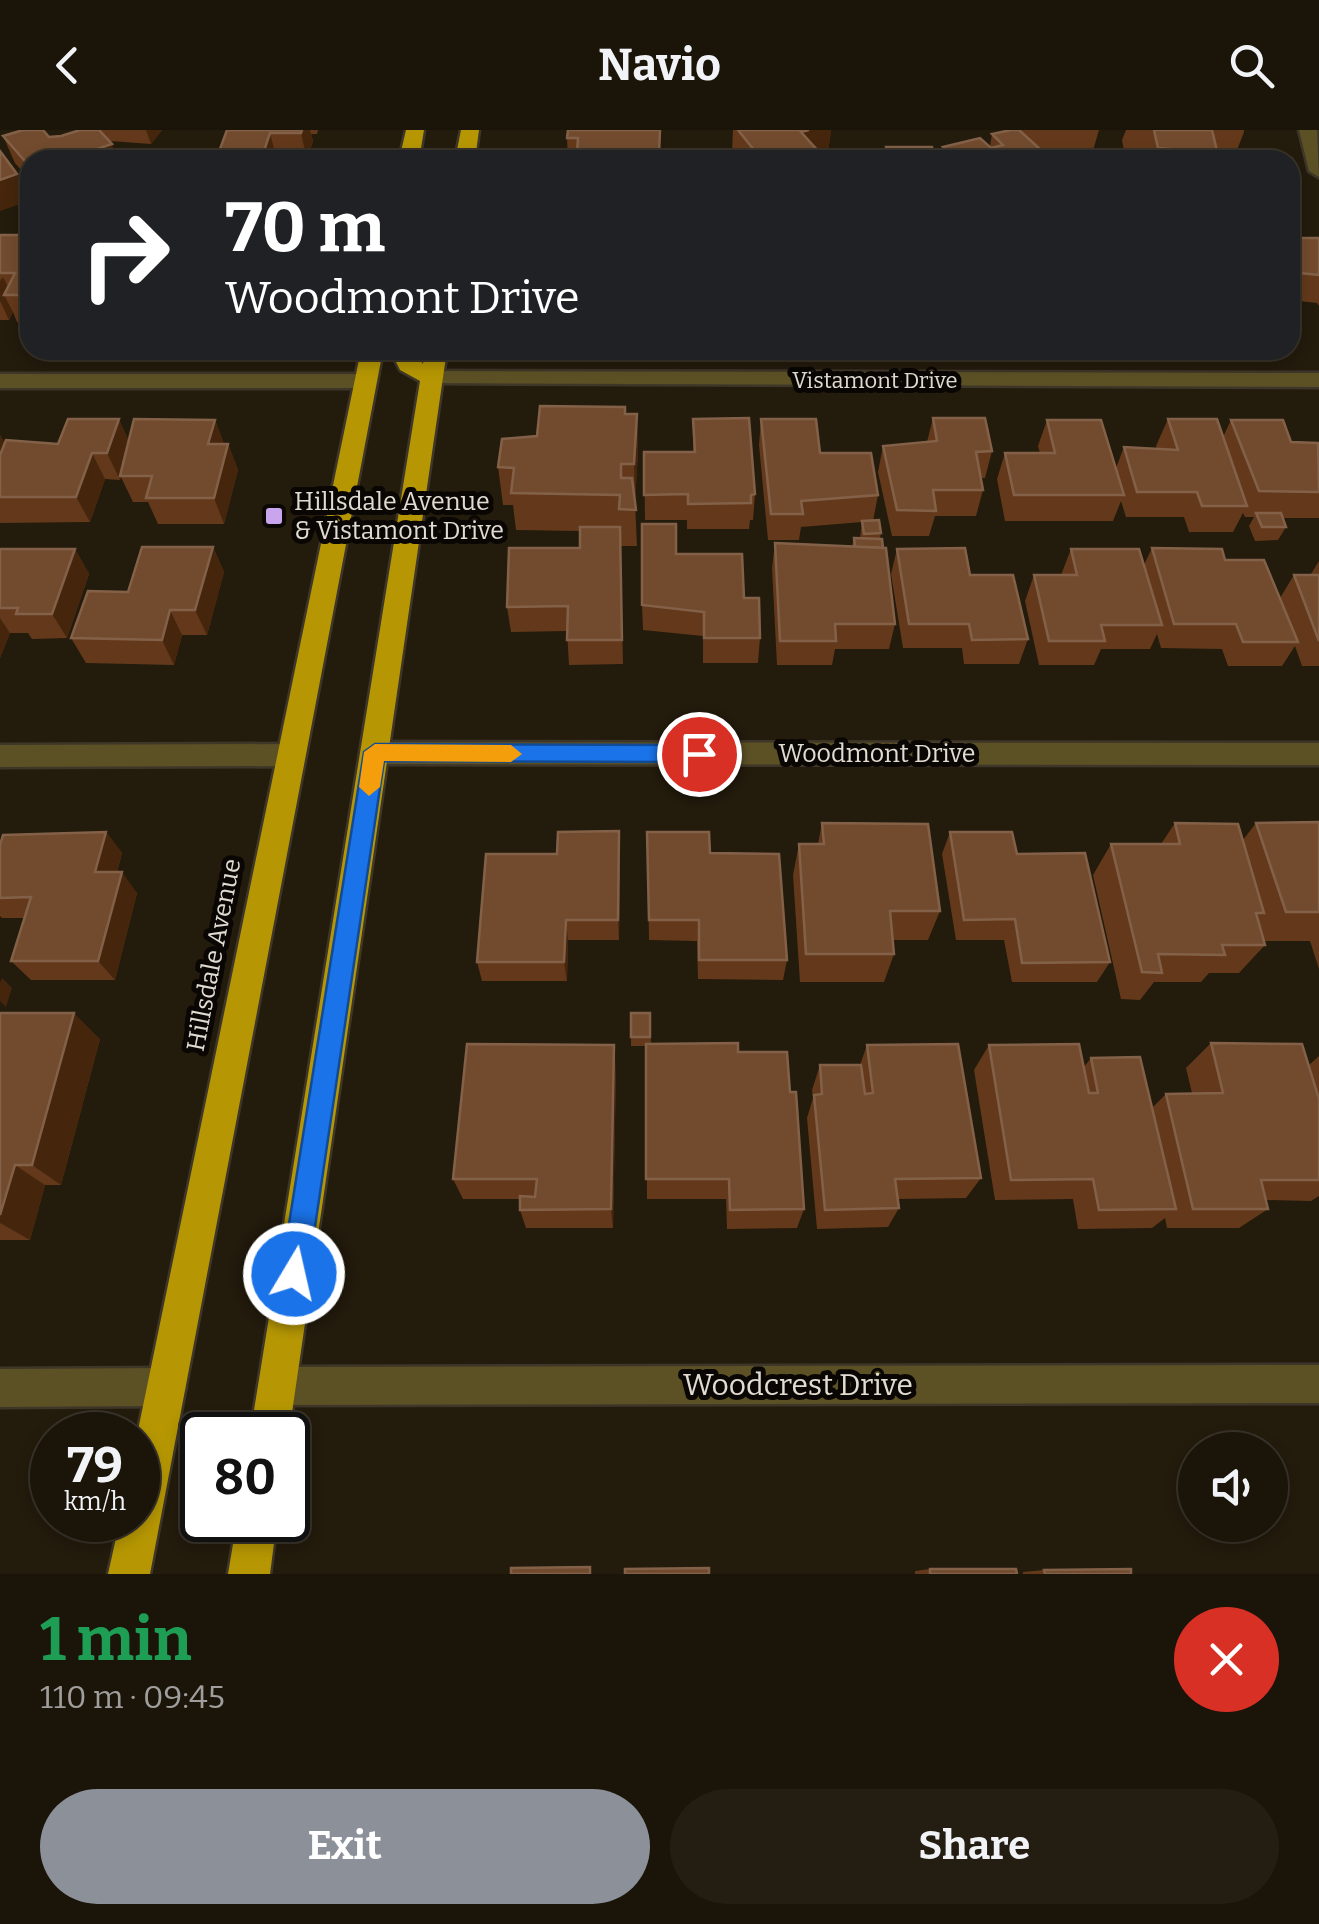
<!DOCTYPE html>
<meta charset="utf-8">
<style>
:root{--surface:#1a1409;--page:#231d12;--text:#f1f3f6;--muted:#9f9e9c;--line:#38332a;--accent:#8c9099}
body{margin:0;font-family:Bitter,serif;background:var(--page);color:var(--text);height:100vh;display:flex;flex-direction:column;font-size:38px;white-space:nowrap}
*{box-sizing:border-box;margin:0}
p{font-size:32px;color:var(--muted)}
.icon{flex:none;width:55px;height:55px;fill:none;stroke:currentColor;stroke-width:2;stroke-linecap:round;stroke-linejoin:round}
.map{position:relative;height:1444px;overflow:hidden}
.drawer{display:flex;flex-direction:column;background:var(--surface);flex:1}
.drawer>*{flex:none}
.guide{position:absolute;left:20px;top:20px;width:1280px;height:210px;border-radius:30px;box-shadow:0 5px 15px #0003,0 0 0 2px var(--line);background:#202124;color:#fff;overflow:hidden}
.buttons{position:absolute;left:1178px;top:1302px;display:grid;gap:20px}
.buttons a{display:grid;place-items:center;width:110px;height:110px;border-radius:50%;background:var(--surface);box-shadow:0 5px 15px #0003,0 0 0 2px var(--line);font-size:50px}
.speed{position:absolute;left:30px;top:1282px;display:flex;gap:20px;font-size:50px;font-weight:700;text-align:center}
.speed>*{display:grid;place-content:center;width:130px;height:130px;border-radius:50%;background:var(--surface);box-shadow:0 5px 15px #0003,0 0 0 2px var(--line);line-height:1}
.speed small{font-size:25px;font-weight:400}
.speed .limit{border:5px solid #111;border-radius:15px;background:#fff;color:#111}
.pin{position:absolute;display:grid;place-items:center;width:85px;height:85px;color:#fff;margin:-42px;border:5px solid #fff;border-radius:50%;box-shadow:0 2px 10px #0007}
.me{position:absolute;width:110px;margin:-55px;rotate:9deg;stroke-linejoin:round;filter:drop-shadow(0 0 8px #0008)}
.turn{display:flex;align-items:center;gap:35px;height:210px;padding:0 40px;font-size:45px}
.turn .icon{width:130px;height:130px;stroke-width:2.5}
.turn b{display:block;font-size:70px;line-height:85px}
.round{display:grid;place-items:center;flex:none;width:105px;height:105px;border-radius:52px;background:var(--page)}
.headline{display:flex;align-items:center;justify-content:space-between;height:170px;padding:0 40px}
h1{font-size:60px;font-weight:700;line-height:75px;color:#1e9e55}
.action{display:flex;gap:20px;margin-top:auto;padding:20px 40px}
.action a{flex:1;height:115px;border-radius:60px;background:var(--accent);color:#fff;font-size:40px;font-weight:700;line-height:115px;text-align:center}
.action a+a{background:var(--page);color:var(--text)}
header{display:flex;justify-content:space-between;align-items:center;height:130px;padding:0 40px;background:var(--surface);font-size:45px;font-weight:700}
.map>svg:first-child{display:block}
.lines{fill:none;stroke-linecap:round;stroke-linejoin:round}
.street-casing{stroke:#3e3628;stroke-width:5}
.highway-casing{stroke:#3e3628;stroke-width:5}
.street{fill:#5c5025;fill-rule:evenodd}
.highway{fill:#b69703;fill-rule:evenodd}
.wall{fill:#64391b}
.shaded-wall{fill:#45260d}
.building{fill:#724b2e;stroke:#836148;stroke-width:2.5}
.route{fill:#1a73e8;stroke:#114b97;stroke-width:2.5}
.slow{fill:#f59e0b}
.poi-dot{fill:#c9a5ee;stroke:#090603;stroke-width:4}
.labels{text-anchor:middle;dominant-baseline:central;stroke-width:10;stroke-linejoin:round;paint-order:stroke}
.far-street-label{font-size:22px;fill:#e1dbd2;stroke:#090603}
.poi-label{font-size:25px;fill:#e1dbd2;stroke:#090603;text-anchor:start}
.street-label{font-size:25px;fill:#e1dbd2;stroke:#090603}
.near-street-label{font-size:30px;fill:#e1dbd2;stroke:#090603}
</style>
<header><svg class="icon" aria-label="back" viewBox="0 0 24 24"><path d="M15 5l-7 7 7 7"/></svg>Navio<svg class="icon" aria-label="search" viewBox="0 0 24 24"><circle cx="10" cy="10" r="6"/><path d="M15 15l6 6"/></svg></header>
<div class="map">
<svg width="1319" height="1444" viewBox="0 0 1319 1444">
<rect width="100%" height="100%" fill="#231b0c"/>
<g class="lines">
<defs>
<g id="street">
<path d="M1299,0H1317L1319,47L1309,41Z"/>
<path d="M432,241L1319,243V257L424,253L421,248Z"/>
<path d="M0,244H366L377,251L366,258H0Z"/>
<path d="M375,612L1319,613V635L375,634L365,631L361,623L365,615Z"/>
<path d="M292,614L302,617L306,625L302,633L292,636L0,637V615Z"/>
<path d="M1319,1235V1273L277,1275L263,1270L258,1256L263,1242L277,1237Z"/>
<path d="M167,1238L181,1243L186,1257L181,1271L167,1276L0,1277V1239Z"/>
</g>
<g id="highway">
<path d="M406,0H424L419,30H399Z"/>
<path d="M461,0H479L475,30H455Z"/>
<path d="M361,220H383L150,1444H108L120,1390H138L137,1305Z"/>
<path d="M390,220H412L423,234L425,220H447L288,1310V1305H250L420,251L400,240Z"/>
<path d="M237,1390H277L270,1444H228Z"/>
</g>
</defs>
<use href="#street" class="street-casing"/>
<use href="#highway" class="highway-casing"/>
<use href="#street" class="street"/>
<use href="#highway" class="highway"/>
</g>
<g class="wall">
<path d="M80,0H162L151,14L109,11L117,27L137,30H30V50L15,33L3,6H61Z"/>
<path d="M227,0H318L317,4H311L313,11L307,30H218L217,27Z"/>
<path d="M660,0V30H568L567,8Z"/>
<path d="M733,0H831L828,22L819,24L818,30H739L732,21Z"/>
<path d="M1011,0H1099L1092,24L1049,27L1052,30H941L943,17L990,16L992,4Z"/>
<path d="M1126,0H1244V2L1234,28L1215,27L1214,30H1146L1144,22L1124,21L1122,10Z"/>
<path d="M0,105H30V192H17L13,182L9,190H0Z"/>
<path d="M1290,108H1319V176L1317,173L1290,170Z"/>
<path d="M625,284H637L638,322L635,372L637,416H621L620,402L623,534L569,535L567,501L511,502L507,477L580,418V401L516,400L513,375H503L498,337L537,306Z"/>
<path d="M933,288L992,321L985,348H981L983,360L976,386H935L929,406H892L878,342L883,316L927,312Z"/>
<path d="M693,289L755,364L753,390H750L749,399H687V390H645L644,322H693Z"/>
<path d="M761,289L820,323L878,365L873,391L881,403L880,408L895,494L889,519H835L832,535H777L772,438L775,413L852,416L854,408H860L862,392L801,397L799,410H768L759,315Z"/>
<path d="M1168,289L1223,307L1231,290L1291,312L1319,316V388H1282L1286,397L1278,410L1255,411L1249,396L1254,387H1245L1243,383L1233,402H1189L1184,387H1126L1121,371L1113,391H1005L997,349L1005,323H1040L1038,316L1047,290L1116,338L1124,317L1157,319L1156,316Z"/>
<path d="M215,290L224,314H228L238,340L224,394H158L148,372H133L121,347L120,350L105,349L90,392L0,393V305L5,314H58L129,311Z"/>
<path d="M213,417L224,442L207,505H182L174,535L86,533L71,508L128,462Z"/>
<path d="M1152,418L1225,430L1280,468L1294,445L1311,444L1319,431V536H1302L1295,516L1282,536H1228L1222,519L1161,518L1157,504L1150,519H1101L1094,535H1039L1025,471L1034,445H1061L1071,419L1144,435Z"/>
<path d="M0,419H75L89,444L67,508L32,509L28,503H10L0,528Z"/>
<path d="M897,419L970,445L1028,509L1019,534H964L962,518H903L891,444Z"/>
<path d="M676,424L744,468L760,508L758,533H703V506L643,500L642,475Z"/>
<path d="M1319,692V839L1310,811H1264L1265,815L1239,843H1209L1201,852H1154L1140,870L1121,869L1093,745L1111,714H1161L1175,693L1243,710L1256,693Z"/>
<path d="M822,693L940,781L928,810H892L894,824L884,852H800L793,745L799,714H818Z"/>
<path d="M106,702L122,723L117,742L137,763L115,850H31L11,831L25,788H2L0,786V715Z"/>
<path d="M647,702L787,830L783,850L698,849L697,811L649,810Z"/>
<path d="M950,702L1017,724L1110,832L1097,852H1012L1004,810H956L942,724Z"/>
<path d="M620,723L619,810H568L567,851H482L477,832Z"/>
<path d="M0,883L100,909L61,1055H45L30,1110H0Z"/>
<path d="M631,883H650L651,914L738,922L790,962L804,1079L797,1098L727,1099L726,1069H647L646,916H631Z"/>
<path d="M1211,913L1309,935L1319,926V1066L1311,1071L1266,1070L1268,1079L1239,1098H1167L1165,1088L1152,1098L1078,1099L1073,1069L995,1070L974,940L989,915L1084,937L1091,928L1152,978L1166,964L1192,963L1186,938Z"/>
<path d="M867,915L981,1048L966,1068L898,1069L899,1078L888,1097L817,1099L807,988L813,968L812,960L820,935H860Z"/>
<path d="M616,940L613,1098H526L520,1080V1069H463L453,1049Z"/>
<path d="M930,1439L1017,1444H915V1441Z"/>
<path d="M1044,1440L1131,1444H1023V1442Z"/>
</g>
<g class="shaded-wall">
<path d="M146,0H162L151,14Z"/>
<path d="M302,0H310L313,11L307,30L301,3Z"/>
<path d="M809,0H831L828,22L819,24L818,30H806L801,2Z"/>
<path d="M270,3L277,30H263L262,27Z"/>
<path d="M112,14L118,30L115,28L116,30L68,29Z"/>
<path d="M17,44L29,71L0,81V50Z"/>
<path d="M3,147L12,165H4L13,182L9,190L0,171V151Z"/>
<path d="M637,284L638,322L635,372L634,334Z"/>
<path d="M119,289L131,315L120,350L107,323Z"/>
<path d="M215,290L225,316L208,314Z"/>
<path d="M0,305L6,316L0,328Z"/>
<path d="M228,314L238,340L224,394L214,368Z"/>
<path d="M92,323L105,349L90,392L76,367Z"/>
<path d="M213,417L224,442L207,505L195,480Z"/>
<path d="M75,419L89,444L67,508L52,484Z"/>
<path d="M170,480L182,505L174,535L162,510Z"/>
<path d="M0,488L10,503L0,528Z"/>
<path d="M619,701L620,723L619,810L618,790Z"/>
<path d="M106,702L122,723L111,763L95,742Z"/>
<path d="M122,742L137,763L115,850L98,831Z"/>
<path d="M566,790L568,810L567,851L564,832Z"/>
<path d="M2,848L12,858L6,877L0,871V853Z"/>
<path d="M74,883L100,909L61,1055L32,1035Z"/>
<path d="M614,915L616,940L613,1098L611,1079Z"/>
<path d="M15,1035L45,1055L30,1110L0,1093V1085Z"/>
</g>
<g class="building">
<path d="M23,0H43L49,7L61,6L80,0H99L112,14L68,29V30H30V37L3,6Z"/>
<path d="M227,0H302L301,3H270L262,27H217Z"/>
<path d="M568,0H660L659,24L577,23L578,8H567Z"/>
<path d="M738,0H809L801,2L819,22L807,24L812,30H792L790,28L780,30H762Z"/>
<path d="M1011,0H1019L1052,30H957L943,17L980,8L991,18L1003,15L992,4Z"/>
<path d="M1154,0H1212L1217,21L1198,20L1199,27H1182L1180,20L1158,18Z"/>
<path d="M886,17H932L934,30H888Z"/>
<path d="M0,21L17,44L0,50Z"/>
<path d="M131,23L137,30H117L115,28Z"/>
<path d="M0,105H30V165H4L15,143H0Z"/>
<path d="M1290,108H1319V145L1290,142Z"/>
<path d="M540,276L625,277V284H637L634,334H621V348H632L636,380L619,379L620,365L511,363L514,338L498,337L502,309L537,306Z"/>
<path d="M749,288L755,364L751,365V373L688,374V364L644,365V322H695L693,289Z"/>
<path d="M933,288H985L992,321L976,322L983,360H933L936,381L897,380L883,316L937,311Z"/>
<path d="M68,289H119L107,323H92L76,367H0V325L6,310L58,314Z"/>
<path d="M134,289L215,290L208,314H228L214,368H146L152,346H120Z"/>
<path d="M761,289H816L820,323H871L878,365L801,371L803,384H771Z"/>
<path d="M1168,289H1217L1247,376H1202L1197,362H1137L1124,317L1178,320Z"/>
<path d="M1047,290H1101L1124,365H1014L1005,323H1055Z"/>
<path d="M1231,290H1283L1291,312L1318,313L1319,362L1259,361Z"/>
<path d="M1256,383H1281L1286,397H1262Z"/>
<path d="M879,390L881,403L864,404L862,391Z"/>
<path d="M642,394H676V424H742L744,468H759L760,508H704V482L642,475Z"/>
<path d="M580,397H620L622,510H567L568,476L507,477L509,418H580Z"/>
<path d="M854,408L882,409L883,418L855,417Z"/>
<path d="M775,413L886,418L895,494H835L836,511H780Z"/>
<path d="M142,417H213L195,480H170L162,510L71,508L88,461L128,462Z"/>
<path d="M965,418L970,445H1013L1028,509L972,510L969,494H909L897,419Z"/>
<path d="M1152,418L1222,419L1225,430H1264L1298,512H1243L1236,494H1174Z"/>
<path d="M0,419H75L52,484H16L18,478H0Z"/>
<path d="M1071,419H1139L1162,495H1101L1105,511H1049L1034,445H1077Z"/>
<path d="M1294,445H1319V511Z"/>
<path d="M1319,692V782H1286L1256,693Z"/>
<path d="M822,693L928,694L940,781H890L894,824H806L799,714H824Z"/>
<path d="M1175,693L1238,694L1264,783H1256L1265,815H1222L1225,825L1158,824L1162,843L1142,842L1111,714H1180Z"/>
<path d="M619,701L618,790H566L564,832H477L486,724H557L558,702Z"/>
<path d="M106,702L95,742H122L98,831H11L31,767L0,768V715L3,705Z"/>
<path d="M647,702H709L710,723L779,724L787,830H699V790H649Z"/>
<path d="M950,702H1012L1017,724L1085,723L1110,832L1022,833L1015,789L964,790Z"/>
<path d="M0,883H74L32,1035H15L0,1085Z"/>
<rect x="631" y="883" width="19" height="24"/>
<path d="M738,913V922H787L790,962H796L804,1079L730,1080L729,1049H646V914Z"/>
<path d="M1211,913L1302,914L1319,969V1050H1261L1268,1079H1193L1166,964L1223,963Z"/>
<path d="M467,914L614,915L611,1079L520,1080V1066L535,1067L537,1049H453Z"/>
<path d="M958,914L981,1048L895,1049L899,1078L825,1080L814,965L822,964L820,935H861L865,964L873,963L867,915Z"/>
<path d="M1079,914L1089,963H1098L1091,928L1140,927L1176,1079L1099,1080L1093,1049L1011,1050L989,915Z"/>
<path d="M590,1437V1444H511V1438Z"/>
<path d="M709,1438V1444H625V1439Z"/>
<path d="M930,1439H1016L1017,1444H930Z"/>
<path d="M1131,1439V1444H1045L1044,1440Z"/>
</g>
<path class="route" d="M375,614L699,615L710,624L699,632L384,631L308,1144L304,1154L294,1158L285,1154L281,1144L364,622Z"/>
<path class="slow" d="M375,614L511,615L522,624L511,632L384,631L380,657L369,666L359,657L364,622Z"/>
<rect class="poi-dot" x="264" y="376" width="20" height="20" rx="5"/>
<g class="labels">
<g class="far-street-label">
<text x="875" y="250">Vistamont Drive</text>
</g>
<g class="poi-label">
<text x="294" y="372">Hillsdale Avenue<tspan x="294" dy="29">&amp; Vistamont Drive</tspan></text>
</g>
<g class="street-label">
<text x="877" y="624">Woodmont Drive</text>
<text transform="translate(214 825) rotate(-79)">Hillsdale Avenue</text>
</g>
<g class="near-street-label">
<text x="798" y="1255">Woodcrest Drive</text>
</g>
</g>
</svg>
<div class="buttons">
<a><svg class="icon" aria-label="sound" viewBox="0 0 24 24"><path d="M4 9h4l5-4v14l-5-4H4zM17 9q2 3 0 6"/></svg></a>
</div>
<div class="speed"><div>79<small>km/h</small></div><div class="limit">80</div></div>
<div class="pin" style="left:699px;top:624px;background:#d93025"><svg class="icon" aria-label="arrive" viewBox="0 0 24 24"><path d="M6 21V4h12l-3 4 3 4H6"/></svg></div>
<svg class="me" style="left:294px;top:1144px" viewBox="-20 -20 40 40"><circle r="17" fill="#1a73e8" stroke="#fff" stroke-width="3"/><path d="M0-11L8 9 0 5-8 9z" fill="#fff"/></svg>
<div class="guide">
<div class="turn"><svg class="icon" aria-label="right" viewBox="0 0 24 24"><path d="M7 20v-9h11M14 6l5 5-5 5"/></svg><div><b>70 m</b>Woodmont Drive</div></div>
</div>
</div>
<section class="drawer">
<div class="headline"><div><h1>1 min</h1><p>110 m · 09:45</p></div><a class="round" style="background:#d93025;color:#fff"><svg class="icon" aria-label="close" viewBox="0 0 24 24"><path d="M6 6l12 12M18 6L6 18"/></svg></a></div>
<div class="action"><a>Exit</a><a>Share</a></div>
</section>
